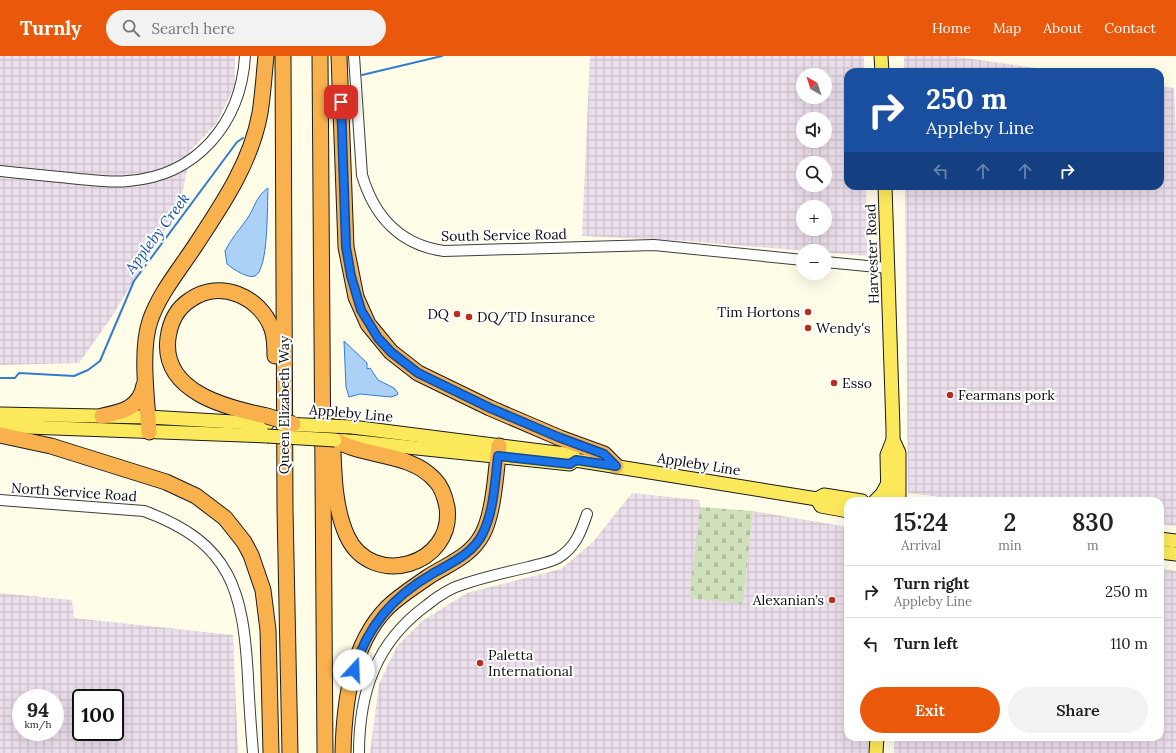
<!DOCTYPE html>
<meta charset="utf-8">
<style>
:root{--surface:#fff;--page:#f2f2f2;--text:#222;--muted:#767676;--line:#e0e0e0;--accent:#ea580c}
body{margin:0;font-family:Lora,serif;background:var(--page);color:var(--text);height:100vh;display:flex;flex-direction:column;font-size:15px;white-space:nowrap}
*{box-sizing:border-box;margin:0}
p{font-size:13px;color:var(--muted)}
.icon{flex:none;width:22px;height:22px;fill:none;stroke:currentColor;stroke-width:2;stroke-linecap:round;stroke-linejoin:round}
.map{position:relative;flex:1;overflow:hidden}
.panel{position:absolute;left:844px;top:441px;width:320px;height:244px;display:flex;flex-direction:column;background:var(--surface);border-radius:12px;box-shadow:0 4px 16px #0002}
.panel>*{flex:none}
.hud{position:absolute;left:844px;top:12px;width:320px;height:122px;border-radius:12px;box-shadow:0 4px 16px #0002;background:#1a4fa0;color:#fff;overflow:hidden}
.needle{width:26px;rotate:321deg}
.buttons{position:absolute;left:796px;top:12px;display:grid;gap:8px}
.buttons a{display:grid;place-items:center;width:36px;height:36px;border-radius:50%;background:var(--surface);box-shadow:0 4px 16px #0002;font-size:20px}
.speed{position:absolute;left:12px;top:633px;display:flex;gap:8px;font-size:20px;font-weight:700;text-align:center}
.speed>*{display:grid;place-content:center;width:52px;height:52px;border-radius:50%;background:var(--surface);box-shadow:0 4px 16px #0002;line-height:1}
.speed small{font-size:10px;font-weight:400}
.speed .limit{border:2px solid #111;border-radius:6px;background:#fff;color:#111}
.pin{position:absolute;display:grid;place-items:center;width:34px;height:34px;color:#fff;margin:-17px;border-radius:8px;box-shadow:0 2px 6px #0006}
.me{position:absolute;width:44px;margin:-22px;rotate:20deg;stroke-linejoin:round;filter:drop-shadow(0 0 3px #0008)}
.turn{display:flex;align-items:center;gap:14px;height:84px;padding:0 16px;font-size:18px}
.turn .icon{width:52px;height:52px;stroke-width:2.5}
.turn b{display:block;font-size:28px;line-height:34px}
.lanes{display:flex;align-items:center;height:38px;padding:0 16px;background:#0003;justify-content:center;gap:20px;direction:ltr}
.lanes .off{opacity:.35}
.eta{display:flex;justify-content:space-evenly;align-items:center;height:68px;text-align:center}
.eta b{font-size:24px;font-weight:600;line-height:28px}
.action{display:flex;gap:8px;margin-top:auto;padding:8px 16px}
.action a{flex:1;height:46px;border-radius:24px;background:var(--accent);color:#fff;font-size:16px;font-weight:600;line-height:46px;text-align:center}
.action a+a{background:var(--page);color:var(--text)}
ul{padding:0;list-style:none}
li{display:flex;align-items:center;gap:12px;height:52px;padding:0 16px;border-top:1px solid var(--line)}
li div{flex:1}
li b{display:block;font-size:15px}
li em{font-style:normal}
header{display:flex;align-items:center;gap:24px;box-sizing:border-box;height:56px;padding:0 20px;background:var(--accent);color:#fff}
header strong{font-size:19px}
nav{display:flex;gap:22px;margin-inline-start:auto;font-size:14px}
.search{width:280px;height:36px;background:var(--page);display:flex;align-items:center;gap:10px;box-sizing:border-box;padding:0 14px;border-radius:22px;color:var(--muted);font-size:15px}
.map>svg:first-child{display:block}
.industrial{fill:url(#industrial-grid);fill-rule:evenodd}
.cemetery{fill:url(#cemetery-stones)}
.water{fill:#acd1f7;stroke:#317cd0}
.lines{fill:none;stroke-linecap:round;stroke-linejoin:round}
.stream{stroke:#317cd0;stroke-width:2}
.minor-casing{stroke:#3d3d3d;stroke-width:12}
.major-casing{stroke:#1b1b1b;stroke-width:15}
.highway-casing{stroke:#1b1b1b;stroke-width:17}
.minor{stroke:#fff;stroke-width:10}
.major{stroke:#fce95b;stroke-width:13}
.highway{stroke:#f8b14d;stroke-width:15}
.major-bridge-casing{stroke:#1b1b1b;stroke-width:15;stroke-linecap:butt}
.highway-bridge-casing{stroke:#1b1b1b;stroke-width:17;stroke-linecap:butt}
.major-bridge{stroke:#fce95b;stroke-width:13}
.highway-bridge{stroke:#f8b14d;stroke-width:15}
.route-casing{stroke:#114b97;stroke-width:10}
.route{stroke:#1a73e8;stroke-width:7}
.poi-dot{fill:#bc2d21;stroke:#fff;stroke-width:1.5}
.labels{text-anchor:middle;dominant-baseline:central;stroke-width:4;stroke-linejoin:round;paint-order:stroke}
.street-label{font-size:14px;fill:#0a0a0a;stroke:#fff}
.poi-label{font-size:14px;fill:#0a0a0a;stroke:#fff;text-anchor:start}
.water-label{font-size:15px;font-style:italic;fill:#124f9d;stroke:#fff}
</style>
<header>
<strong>Turnly</strong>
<div class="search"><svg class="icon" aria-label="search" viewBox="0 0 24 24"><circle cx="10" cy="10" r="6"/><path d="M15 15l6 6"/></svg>Search here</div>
<nav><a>Home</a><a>Map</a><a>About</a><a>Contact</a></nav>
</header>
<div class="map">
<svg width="1176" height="697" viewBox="0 0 1176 697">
<defs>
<pattern id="industrial-grid" width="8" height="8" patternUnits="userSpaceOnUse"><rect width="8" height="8" fill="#eadeea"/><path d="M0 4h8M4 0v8" fill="none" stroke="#c7bdc7"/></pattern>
<pattern id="cemetery-stones" width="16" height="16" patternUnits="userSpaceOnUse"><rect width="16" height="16" fill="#cfe0ba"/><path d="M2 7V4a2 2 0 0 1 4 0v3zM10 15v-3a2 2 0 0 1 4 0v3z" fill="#b0bf9f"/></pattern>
</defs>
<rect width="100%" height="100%" fill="#fffde8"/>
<g class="industrial">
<path d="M0,0H235V29L216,68L191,94L180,149L111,262L79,307L0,309Z"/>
<path d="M590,0H864V16H848V130H866L867,200L687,185L582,180ZM803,19H825V41H803ZM803,63H825V85H803ZM803,107H825V129H803ZM803,151H825V173H803Z"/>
<path d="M904,0H951L1064,16H904Z"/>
<path d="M1160,30L1174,32L1176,77V470L1160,468V445H973L908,437L905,130H1160Z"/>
<path d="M632,437L699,444L700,451L743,548L753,455L848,471V681H869L868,697H370L379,628L397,590L422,565L467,537L561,513L593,486Z"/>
<path d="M1160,512L1176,515V697H894V681H1160Z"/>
<path d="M0,537L72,544L74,562L233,579L238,697H0ZM21,642H55V676H21ZM81,642H115V676H81Z"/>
</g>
<path class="cemetery" d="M700,451L753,455L743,548L690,542Z"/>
<g class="water">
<path d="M268,132C267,148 269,213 255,220C248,223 233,213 227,208L225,195C231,183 239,174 247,163C255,152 255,141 268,132Z"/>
<path d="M344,285L367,307V313L370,312L378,324L394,332L398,337L397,339L391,341L360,338L349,341L346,331Z"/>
</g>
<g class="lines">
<g class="stream">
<path d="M362,19L442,0"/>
<path d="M0,322H15L19,317L74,320L88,314L100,305L134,225L237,86L243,82"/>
</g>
<defs>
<g id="minor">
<path d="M354,0L362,119C374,160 400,189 444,195L654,189L803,204"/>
<path d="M0,115C26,118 53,120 79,123C95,124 111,127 128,125C197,120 241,67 245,0"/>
<path d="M825,206L888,212"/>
<path d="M0,444L144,455C232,487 243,535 248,621C249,646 251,672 253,697"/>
<path d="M359,697C359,636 376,586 427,549C438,540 450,532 464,528C485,521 507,516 529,511C538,508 549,507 558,502C575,492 581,476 587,458"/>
</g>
<g id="major">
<path d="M881,0L882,16"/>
<path d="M885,130L893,373V384L887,399L888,445"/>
<path d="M0,358L148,361L267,368"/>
<path d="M0,370L267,380"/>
<path d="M352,371L573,399L575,404"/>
<path d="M340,384L570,408L575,404"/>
<path d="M893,384L899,397V445"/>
<path d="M575,404L817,443L824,439L862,445"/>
<path d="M817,443L821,450L848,455"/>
<path d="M875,445L882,438L888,427"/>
<path d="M1160,483L1176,485"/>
<path d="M1160,496L1176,498"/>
<path d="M876,697L877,681"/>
</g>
<g id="highway">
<path d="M283,0L285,453L290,697"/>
<path d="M320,0L325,697"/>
<path d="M339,0L346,191L356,241L368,268L391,296L418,317L490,352L560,382L604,398L616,410"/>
<path d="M102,360C122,356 140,352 144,329"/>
<path d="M267,360C227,352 161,336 168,282C170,267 176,253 190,244C220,223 260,240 272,273C275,282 275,291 275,300"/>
<path d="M332,370C334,406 332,447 347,480C372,534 455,509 447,451C445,441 442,431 435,424C410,396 366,402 335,384"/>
<path d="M149,376C147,344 140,294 150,265C159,238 180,213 195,190C222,149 251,107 260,57C263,38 264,19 266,0"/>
<path d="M0,379L51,390L166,426L196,440L225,462L244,486L251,499L263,534L268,574L271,697"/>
<path d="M343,697C344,648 351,589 387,552C399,540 414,531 428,521C448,508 470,501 482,479C494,458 496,414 499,390"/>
</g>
</defs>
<use href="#minor" class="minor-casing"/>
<use href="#major" class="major-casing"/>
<use href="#highway" class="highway-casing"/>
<use href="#minor" class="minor"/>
<use href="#major" class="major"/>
<use href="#highway" class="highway"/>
<defs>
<g id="major-bridge">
<path d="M282,368L352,371"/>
<path d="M267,380L335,384"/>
</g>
<path id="highway-bridge" d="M267,360L293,368"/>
</defs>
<use href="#major-bridge" class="major-bridge-casing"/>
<use href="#highway-bridge" class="highway-bridge-casing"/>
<use href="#major-bridge" class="major-bridge"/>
<use href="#highway-bridge" class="highway-bridge"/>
</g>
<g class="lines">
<defs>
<path id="route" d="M341,46L346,191L351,220L361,254L378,282L391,296L418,317L490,352L558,381L604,398L616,410L576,404L570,408L498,400C495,425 494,454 483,477C473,498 451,507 432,518C392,541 367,571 354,614"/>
</defs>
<use href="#route" class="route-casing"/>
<use href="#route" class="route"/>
</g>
<g class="poi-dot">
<circle cx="808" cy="256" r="4"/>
<circle cx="457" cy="258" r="4"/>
<circle cx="469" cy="261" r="4"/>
<circle cx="808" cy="272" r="4"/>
<circle cx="834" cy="327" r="4"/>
<circle cx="950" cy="339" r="4"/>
<circle cx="832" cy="544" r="4"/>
<circle cx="480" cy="607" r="4"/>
</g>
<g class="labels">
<g class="street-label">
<text transform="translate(504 179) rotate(-1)">South Service Road</text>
<text transform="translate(872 198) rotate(-92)">Harvester Road</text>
<text transform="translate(284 349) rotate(-90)">Queen Elizabeth Way</text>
<text transform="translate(351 357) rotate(5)">Appleby Line</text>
<text transform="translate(699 408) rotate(9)">Appleby Line</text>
<text transform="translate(74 436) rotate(4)">North Service Road</text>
</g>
<g class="poi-label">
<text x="800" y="256" text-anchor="end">Tim Hortons</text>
<text x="449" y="258" text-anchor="end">DQ</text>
<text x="477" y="261">DQ/TD Insurance</text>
<text x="816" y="272">Wendy's</text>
<text x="842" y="327">Esso</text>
<text x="958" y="339">Fearmans pork</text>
<text x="824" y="544" text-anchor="end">Alexanian’s</text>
<text x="488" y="599">Paletta<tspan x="488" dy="16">International</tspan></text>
</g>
<g class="water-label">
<text transform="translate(157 177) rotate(-53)">Appleby Creek</text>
</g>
</g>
</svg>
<div class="buttons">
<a><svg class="needle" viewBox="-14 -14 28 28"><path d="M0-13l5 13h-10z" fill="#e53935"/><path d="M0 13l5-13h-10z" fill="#767676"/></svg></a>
<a><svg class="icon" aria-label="sound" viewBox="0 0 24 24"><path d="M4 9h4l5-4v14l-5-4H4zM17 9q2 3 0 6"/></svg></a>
<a><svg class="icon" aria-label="search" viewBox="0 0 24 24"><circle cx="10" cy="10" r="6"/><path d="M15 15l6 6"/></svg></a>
<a>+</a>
<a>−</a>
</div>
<div class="speed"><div>94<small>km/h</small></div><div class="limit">100</div></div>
<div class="pin" style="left:341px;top:46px;background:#d93025"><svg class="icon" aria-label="arrive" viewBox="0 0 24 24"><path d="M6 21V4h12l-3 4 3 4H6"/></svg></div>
<svg class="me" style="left:354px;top:614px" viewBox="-20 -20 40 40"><circle r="19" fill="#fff"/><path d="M0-13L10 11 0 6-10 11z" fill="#1a73e8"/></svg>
<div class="hud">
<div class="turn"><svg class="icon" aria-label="right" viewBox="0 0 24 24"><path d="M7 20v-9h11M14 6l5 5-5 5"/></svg><div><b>250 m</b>Appleby Line</div></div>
<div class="lanes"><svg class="icon off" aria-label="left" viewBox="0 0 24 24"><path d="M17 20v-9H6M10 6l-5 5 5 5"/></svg><svg class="icon off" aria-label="ahead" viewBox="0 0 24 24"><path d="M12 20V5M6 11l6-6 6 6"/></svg><svg class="icon off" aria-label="ahead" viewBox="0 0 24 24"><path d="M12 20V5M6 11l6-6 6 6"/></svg><svg class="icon" aria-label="right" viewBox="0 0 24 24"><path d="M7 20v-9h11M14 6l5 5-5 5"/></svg></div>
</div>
<section class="panel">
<div class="eta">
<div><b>15:24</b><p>Arrival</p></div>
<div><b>2</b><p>min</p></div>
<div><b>830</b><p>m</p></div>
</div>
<ul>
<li><svg class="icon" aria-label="right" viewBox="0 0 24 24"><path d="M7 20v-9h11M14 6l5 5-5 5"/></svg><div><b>Turn right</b><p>Appleby Line</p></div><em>250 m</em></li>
<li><svg class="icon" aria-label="left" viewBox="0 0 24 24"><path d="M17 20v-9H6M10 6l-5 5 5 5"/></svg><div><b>Turn left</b></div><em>110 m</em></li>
</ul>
<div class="action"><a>Exit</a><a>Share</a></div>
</section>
</div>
